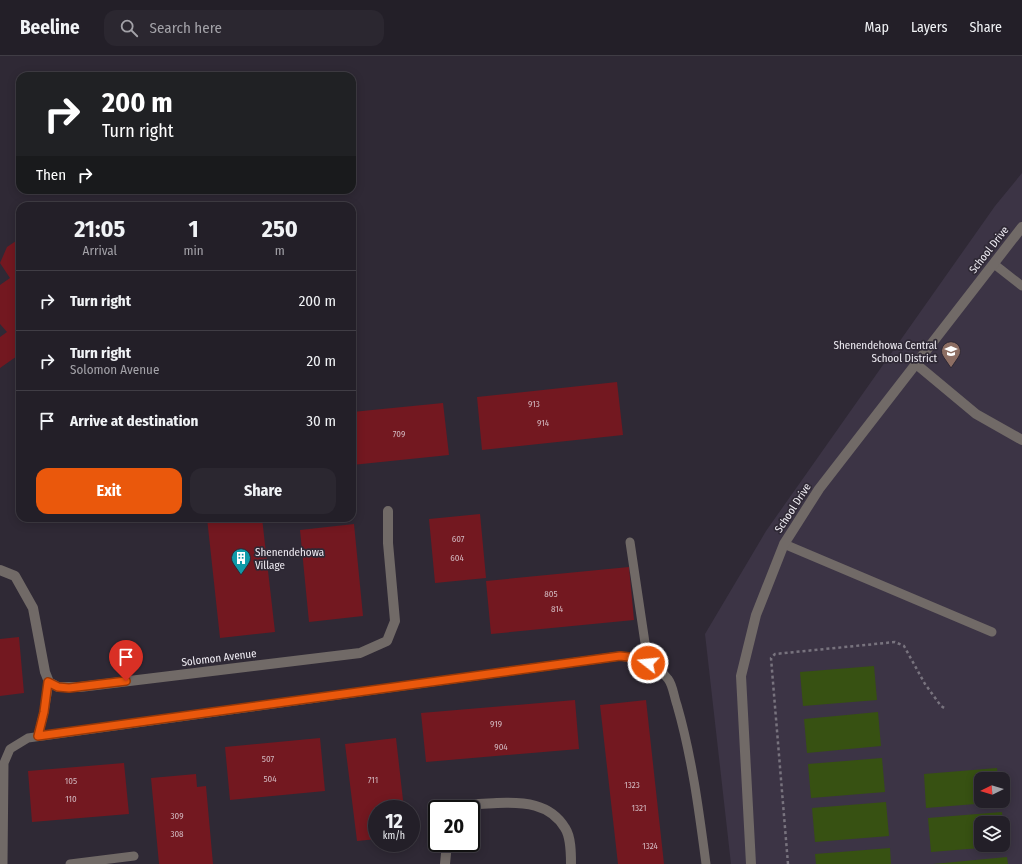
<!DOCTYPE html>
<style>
:root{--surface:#231f28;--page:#2b2730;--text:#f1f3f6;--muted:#a3a2a8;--line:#403d45;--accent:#ea580c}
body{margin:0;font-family:"Fira Sans Condensed",sans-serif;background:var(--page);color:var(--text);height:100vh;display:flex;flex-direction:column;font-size:15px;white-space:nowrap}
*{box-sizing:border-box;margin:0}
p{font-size:13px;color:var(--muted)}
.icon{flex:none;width:22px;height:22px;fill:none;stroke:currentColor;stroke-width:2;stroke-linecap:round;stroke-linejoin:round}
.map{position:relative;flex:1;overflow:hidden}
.panel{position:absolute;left:16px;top:146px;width:340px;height:320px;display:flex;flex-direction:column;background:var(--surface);border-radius:12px;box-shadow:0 2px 10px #0003,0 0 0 1px var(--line)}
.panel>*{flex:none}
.hud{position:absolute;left:16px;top:16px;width:340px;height:122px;border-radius:12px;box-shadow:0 2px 10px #0003,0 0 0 1px var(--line);background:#202124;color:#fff;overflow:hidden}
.needle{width:26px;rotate:265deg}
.fabs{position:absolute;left:974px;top:716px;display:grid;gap:8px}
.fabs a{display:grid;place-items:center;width:36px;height:36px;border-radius:8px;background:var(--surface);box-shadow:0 2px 10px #0003,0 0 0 1px var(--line);font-size:20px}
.speed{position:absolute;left:368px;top:744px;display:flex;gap:8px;font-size:20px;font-weight:700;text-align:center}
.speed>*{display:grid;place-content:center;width:52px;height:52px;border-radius:50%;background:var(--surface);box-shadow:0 2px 10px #0003,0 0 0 1px var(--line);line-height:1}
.speed small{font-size:10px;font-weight:400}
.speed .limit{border:2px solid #111;border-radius:6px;background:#fff;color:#111}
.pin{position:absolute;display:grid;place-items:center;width:34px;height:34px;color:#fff;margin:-41px -17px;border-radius:50% 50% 50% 0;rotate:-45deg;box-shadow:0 0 4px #0007}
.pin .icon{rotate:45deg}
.me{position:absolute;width:44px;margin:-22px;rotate:286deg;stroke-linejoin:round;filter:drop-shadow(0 0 3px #0008)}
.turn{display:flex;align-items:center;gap:14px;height:84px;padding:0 20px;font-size:18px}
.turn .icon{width:52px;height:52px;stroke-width:2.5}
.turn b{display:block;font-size:28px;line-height:34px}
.then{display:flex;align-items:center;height:38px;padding:0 20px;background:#0003;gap:8px;font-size:15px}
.eta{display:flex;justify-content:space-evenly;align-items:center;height:68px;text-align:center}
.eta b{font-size:24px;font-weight:700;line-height:28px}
.button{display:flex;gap:8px;margin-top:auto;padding:8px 20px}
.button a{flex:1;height:46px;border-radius:12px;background:var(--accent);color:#fff;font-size:16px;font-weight:700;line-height:46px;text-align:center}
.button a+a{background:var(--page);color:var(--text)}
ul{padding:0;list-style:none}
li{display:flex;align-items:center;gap:12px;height:60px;padding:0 20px;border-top:1px solid var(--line)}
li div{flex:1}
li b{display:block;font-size:15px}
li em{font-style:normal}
header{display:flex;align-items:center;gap:24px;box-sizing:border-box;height:56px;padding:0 20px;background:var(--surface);border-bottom:1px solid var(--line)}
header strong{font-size:19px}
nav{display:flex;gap:22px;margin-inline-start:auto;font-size:14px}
.search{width:280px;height:36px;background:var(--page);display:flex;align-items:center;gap:10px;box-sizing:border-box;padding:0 14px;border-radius:12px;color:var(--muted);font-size:15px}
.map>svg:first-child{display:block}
.built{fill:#3c3445;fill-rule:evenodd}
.green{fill:#375112}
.building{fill:#731820}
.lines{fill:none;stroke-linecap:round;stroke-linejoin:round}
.path{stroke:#78737e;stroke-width:2.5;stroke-dasharray:3 3;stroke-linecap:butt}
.lane{stroke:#716a67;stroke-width:9}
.street{stroke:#716a67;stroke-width:10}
.route-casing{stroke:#983908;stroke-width:10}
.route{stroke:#ea580c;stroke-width:7}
.labels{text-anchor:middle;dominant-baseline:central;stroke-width:3.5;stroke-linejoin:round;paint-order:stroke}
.number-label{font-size:9px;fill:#d1b8bf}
.street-label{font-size:11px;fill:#f0edf4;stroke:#2f2935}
.poi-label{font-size:11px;fill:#f0edf4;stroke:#2f2935;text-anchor:end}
</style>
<header>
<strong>Beeline</strong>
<div class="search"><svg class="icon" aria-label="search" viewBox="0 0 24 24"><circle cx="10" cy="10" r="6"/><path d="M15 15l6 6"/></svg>Search here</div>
<nav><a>Map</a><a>Layers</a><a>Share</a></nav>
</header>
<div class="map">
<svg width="1022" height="808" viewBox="0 0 1022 808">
<rect width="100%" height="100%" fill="#2f2935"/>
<path class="built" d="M1022,117V808H731L705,578L766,475L995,150ZM981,723H1003V745H981ZM981,767H1003V789H981Z"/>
<g class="green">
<path d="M874,610L877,644L803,650L800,616Z"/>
<path d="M878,656L881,690L807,697L804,663Z"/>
<path d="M882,702L885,736L811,742L808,708Z"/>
<path d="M997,712L998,723H981V745L1000,746L926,752L924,718Z"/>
<path d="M886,746L889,780L815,786L812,752Z"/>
<path d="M1002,756L1003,767H981V789H1003V768L1005,790L931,796L928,762Z"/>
<path d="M890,792L891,808H816L815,798Z"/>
<path d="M1007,801L1008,808H933Z"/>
</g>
<g class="building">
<path d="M19,183L20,185V298L0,312V281L7,276L0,268V229L10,222L0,207L7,191Z"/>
<path d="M617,326L623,379L482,394L477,341Z"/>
<path d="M443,347L449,399L352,409V356Z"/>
<path d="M480,458L486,522L435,527L429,463Z"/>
<path d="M207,462H262L275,576L220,582Z"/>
<path d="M354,468L363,560L309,566L300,474Z"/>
<path d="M629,511L634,564L491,578L486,525Z"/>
<path d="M19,581L24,637L0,640V583Z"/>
<path d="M575,644L579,693L426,706L421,657Z"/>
<path d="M646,644L664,808H618L600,649Z"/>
<path d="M320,682L325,735L230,744L225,691Z"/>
<path d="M396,682L404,753H377V783L357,785L345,688Z"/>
<path d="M124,707L129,758L32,766L28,715Z"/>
<path d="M196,718L197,731L206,730L213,808H159L151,722Z"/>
</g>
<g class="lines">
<path class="path" d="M788,808L771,602L775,598L895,586L904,590L925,628L941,650L946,653"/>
<g class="lane">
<path d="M994,208L1022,230"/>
<path d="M630,486L648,607"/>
<path d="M784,488L992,576"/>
<path d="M38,680L44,656L49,626"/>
<path d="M3,808L4,707L10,693L28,682L620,600C641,603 655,606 668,623C673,629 674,641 677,649C692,701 699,755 706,808"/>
<path d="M70,808L134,800"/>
</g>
<g class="street">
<path d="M916,308L976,358L1022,384"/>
<path d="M0,514L15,520L33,552L45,616L49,626L58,631H80L360,597L387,585L395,565L388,487V455"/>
<path d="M458,753C470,747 484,748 497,747C523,746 550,747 565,772C571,781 571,797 571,808"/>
<path d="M445,808L447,787"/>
<path d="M751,808L741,620L756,559L784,488L819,433L1022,171"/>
</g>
</g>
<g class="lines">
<defs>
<path id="route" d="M126,625L69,632L58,631L48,626L44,656L38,680L620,600L638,602L648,607"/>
</defs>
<use href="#route" class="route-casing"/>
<use href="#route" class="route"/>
</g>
<defs>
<symbol id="school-pin" viewBox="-11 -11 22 30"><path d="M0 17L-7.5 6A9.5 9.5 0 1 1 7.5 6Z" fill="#8d6e63" stroke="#2f2935"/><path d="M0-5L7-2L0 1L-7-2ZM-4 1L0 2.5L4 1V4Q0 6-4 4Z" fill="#fff"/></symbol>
<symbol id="building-pin" viewBox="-11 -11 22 30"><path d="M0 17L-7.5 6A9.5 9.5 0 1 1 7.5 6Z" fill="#0f9aa8" stroke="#2f2935"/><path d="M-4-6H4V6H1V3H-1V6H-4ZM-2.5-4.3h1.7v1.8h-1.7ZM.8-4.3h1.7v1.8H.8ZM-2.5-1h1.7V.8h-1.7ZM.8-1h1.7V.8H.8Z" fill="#fff"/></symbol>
</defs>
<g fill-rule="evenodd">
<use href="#school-pin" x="940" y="284" width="22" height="30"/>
<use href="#building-pin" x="230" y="491" width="22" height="30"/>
</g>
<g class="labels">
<g class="number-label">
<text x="534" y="348">913</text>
<text x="543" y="367">914</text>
<text x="399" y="378">709</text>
<text x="458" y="483">607</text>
<text x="457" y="502">604</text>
<text x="551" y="538">805</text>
<text x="557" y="553">814</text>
<text x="496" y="668">919</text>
<text x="501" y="691">904</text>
<text x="268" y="703">507</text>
<text x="270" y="723">504</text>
<text x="373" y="724">711</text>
<text x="71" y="725">105</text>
<text x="632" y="729">1323</text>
<text x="71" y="743">110</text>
<text x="639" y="752">1321</text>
<text x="177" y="760">309</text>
<text x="177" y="778">308</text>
<text x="650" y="790">1324</text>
</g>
<g class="street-label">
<text transform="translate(989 194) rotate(-52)">School Drive</text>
<text transform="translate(793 452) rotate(-57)">School Drive</text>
<text transform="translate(219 602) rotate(-7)">Solomon Avenue</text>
</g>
<g class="poi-label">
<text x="937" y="289">Shenendehowa Central<tspan x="937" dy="13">School District</tspan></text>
<text x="255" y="496" text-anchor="start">Shenendehowa<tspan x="255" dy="13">Village</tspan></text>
</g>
</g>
</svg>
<div class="fabs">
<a><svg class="needle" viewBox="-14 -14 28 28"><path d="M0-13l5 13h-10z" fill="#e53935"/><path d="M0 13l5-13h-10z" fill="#a3a2a8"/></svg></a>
<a><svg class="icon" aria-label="layers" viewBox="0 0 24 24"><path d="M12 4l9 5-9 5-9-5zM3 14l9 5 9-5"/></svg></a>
</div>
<div class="speed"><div>12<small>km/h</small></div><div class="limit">20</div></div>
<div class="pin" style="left:126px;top:625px;background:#d93025"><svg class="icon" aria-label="arrive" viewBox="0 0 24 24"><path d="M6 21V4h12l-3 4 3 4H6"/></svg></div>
<svg class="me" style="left:648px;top:607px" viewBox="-20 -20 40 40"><circle r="17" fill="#ea580c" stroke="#fff" stroke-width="3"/><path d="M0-11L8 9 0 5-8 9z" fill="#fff"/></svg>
<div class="hud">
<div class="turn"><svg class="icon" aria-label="right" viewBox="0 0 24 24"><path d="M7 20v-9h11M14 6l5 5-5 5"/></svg><div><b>200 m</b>Turn right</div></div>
<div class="then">Then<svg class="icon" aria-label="right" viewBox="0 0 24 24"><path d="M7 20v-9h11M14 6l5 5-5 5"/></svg></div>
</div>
<section class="panel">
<div class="eta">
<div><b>21:05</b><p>Arrival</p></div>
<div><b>1</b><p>min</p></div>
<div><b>250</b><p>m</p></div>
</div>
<ul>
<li><svg class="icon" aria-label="right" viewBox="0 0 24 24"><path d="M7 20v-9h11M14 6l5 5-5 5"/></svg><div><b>Turn right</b></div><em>200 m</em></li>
<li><svg class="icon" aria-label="right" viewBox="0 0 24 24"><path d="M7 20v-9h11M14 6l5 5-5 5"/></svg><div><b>Turn right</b><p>Solomon Avenue</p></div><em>20 m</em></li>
<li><svg class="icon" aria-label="arrive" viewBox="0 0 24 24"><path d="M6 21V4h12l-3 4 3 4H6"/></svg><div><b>Arrive at destination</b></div><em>30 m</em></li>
</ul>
<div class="button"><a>Exit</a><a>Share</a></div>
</section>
</div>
